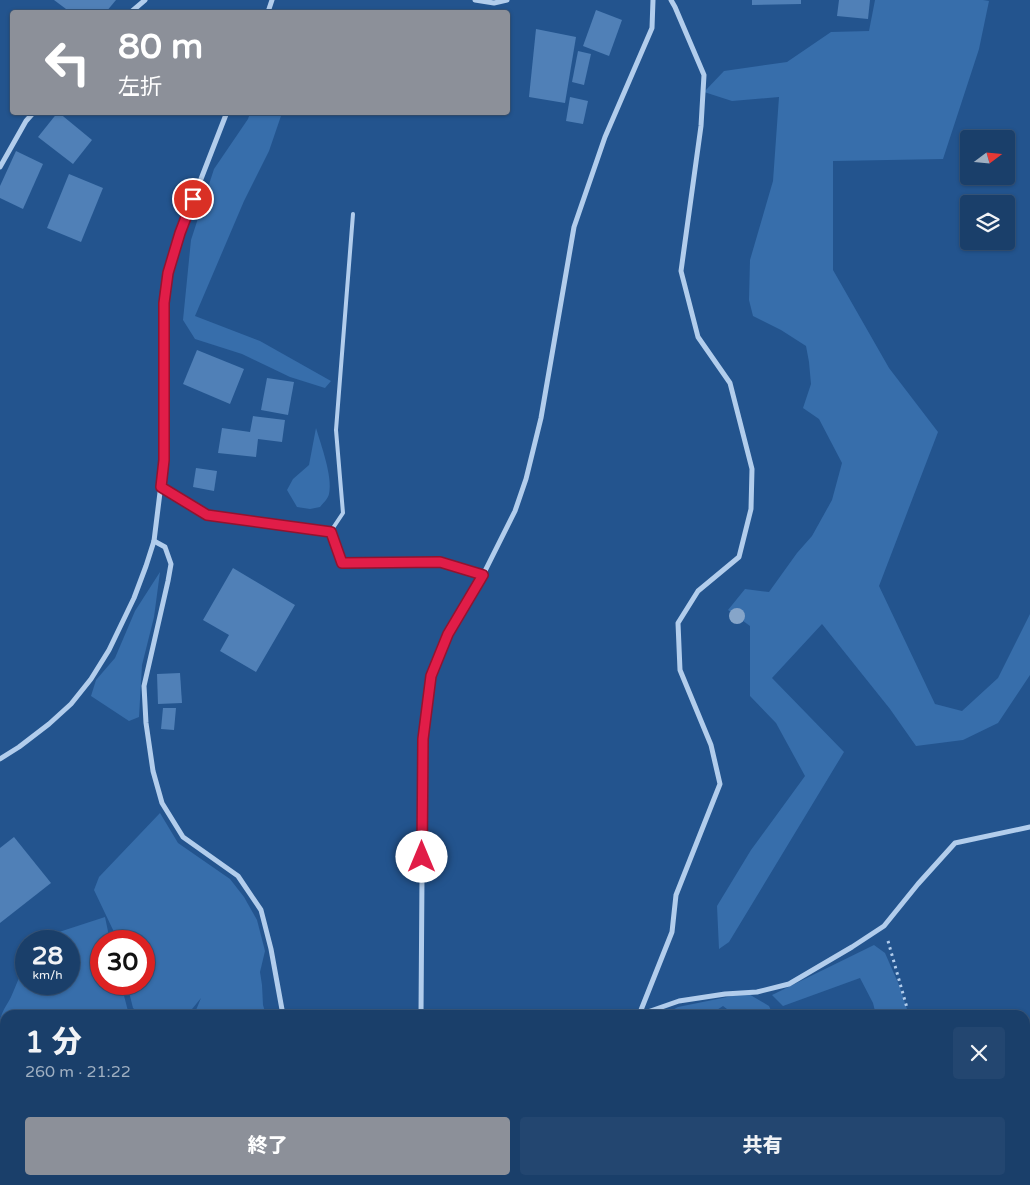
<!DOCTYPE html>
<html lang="ja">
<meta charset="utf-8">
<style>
:root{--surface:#1a3f6a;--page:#234670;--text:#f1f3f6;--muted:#9fafc1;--line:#38587e;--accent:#8c9099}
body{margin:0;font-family:"Varela Round","Noto Sans JP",sans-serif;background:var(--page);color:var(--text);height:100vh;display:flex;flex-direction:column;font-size:19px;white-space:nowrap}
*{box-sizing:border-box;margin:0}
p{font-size:16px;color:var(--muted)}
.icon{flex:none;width:28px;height:28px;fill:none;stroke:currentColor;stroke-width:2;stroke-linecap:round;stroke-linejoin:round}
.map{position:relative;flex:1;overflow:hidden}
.details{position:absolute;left:0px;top:1010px;width:1030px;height:175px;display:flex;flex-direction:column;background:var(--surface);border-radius:15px 15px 0 0;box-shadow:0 1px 4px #0004,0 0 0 1px var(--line)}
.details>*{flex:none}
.top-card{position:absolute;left:10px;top:10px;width:500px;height:105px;border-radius:5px;box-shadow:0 1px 4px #0004,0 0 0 1px var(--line);background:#8c9099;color:#fff;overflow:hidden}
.needle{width:32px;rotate:74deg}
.buttons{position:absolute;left:960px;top:130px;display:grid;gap:10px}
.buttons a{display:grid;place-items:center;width:55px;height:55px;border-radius:5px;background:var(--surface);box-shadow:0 1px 4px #0004,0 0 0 1px var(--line);font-size:25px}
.speed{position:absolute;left:15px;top:930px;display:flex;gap:10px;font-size:25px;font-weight:700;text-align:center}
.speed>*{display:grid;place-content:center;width:65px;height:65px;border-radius:50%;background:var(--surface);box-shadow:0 1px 4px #0004,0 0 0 1px var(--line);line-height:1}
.speed small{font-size:12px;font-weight:400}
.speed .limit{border:8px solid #d22;background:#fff;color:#111}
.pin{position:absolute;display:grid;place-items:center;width:42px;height:42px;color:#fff;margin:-21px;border:2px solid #fff;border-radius:50%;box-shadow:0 1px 5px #0007}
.me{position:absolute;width:55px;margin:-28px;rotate:0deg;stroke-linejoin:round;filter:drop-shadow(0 0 4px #0008)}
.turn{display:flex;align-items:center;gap:18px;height:105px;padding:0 25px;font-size:22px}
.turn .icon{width:65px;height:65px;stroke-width:2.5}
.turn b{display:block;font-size:35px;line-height:42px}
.round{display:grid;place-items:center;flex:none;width:52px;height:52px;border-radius:5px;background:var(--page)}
.head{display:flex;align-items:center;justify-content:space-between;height:85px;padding:0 25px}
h1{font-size:30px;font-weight:800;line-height:38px}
.cta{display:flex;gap:10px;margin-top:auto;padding:10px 25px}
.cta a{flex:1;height:58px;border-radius:5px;background:var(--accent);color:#fff;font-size:20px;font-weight:800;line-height:58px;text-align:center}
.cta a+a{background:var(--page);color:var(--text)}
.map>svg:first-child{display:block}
.green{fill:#376eab}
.building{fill:#5080b7}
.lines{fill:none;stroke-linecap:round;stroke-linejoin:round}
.path{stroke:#b2cdec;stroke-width:3;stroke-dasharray:2.5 4;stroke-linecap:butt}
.service{stroke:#b2cdec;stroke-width:4}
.minor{stroke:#b2cdec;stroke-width:5}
.tree{fill:#86a5c9}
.route-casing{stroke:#92132f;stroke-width:12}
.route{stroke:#e11d48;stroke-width:9}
</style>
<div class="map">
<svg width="1030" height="1185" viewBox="0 0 1030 1185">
<rect width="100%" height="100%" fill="#23548e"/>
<g class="green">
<path d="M875,0H983L989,1L979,49L943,159L833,161V270L889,368L938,432L879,586L935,704L962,711L998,678L1030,614V675L998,723L963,740L916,746L890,709L822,624L772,678L844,752L729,942L719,949L717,906L751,850L805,776L776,723L750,696V626L728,610L745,589L769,592L797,553L812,536L832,500L842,463L819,419L803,408L811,384L809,362L806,346L781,330L753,316L749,300L750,260L773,181L779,97L732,101L704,92L724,71L787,62L831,32L869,31Z"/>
<path d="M250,113H282L269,151L244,201L195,316L260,341L331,381L325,388L290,377L242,354L195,339L183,320L191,240L214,169L248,119Z"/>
<path d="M316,428C321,445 333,477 329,494C328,499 323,503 320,507L310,509L297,507L287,490L293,479L309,465Z"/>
<path d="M160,572L154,617L142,665L139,717L129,721L91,696L96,680L115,658L135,611Z"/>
<path d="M160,813L178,843L230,879L244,897L257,920L265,951L260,972L262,985L263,1005L266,1015H194L201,998L188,1014L141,1015L133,1008L127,984H144V941H115L114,932L94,890L99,877Z"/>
<path d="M105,917L110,941H101V984H121L129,1015H5V1163L0,1170V1020C2,1011 7,1005 11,997C16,986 20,974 26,963V984H69V941H48L59,932Z"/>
<path d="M874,945L885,953L899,985L909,1015H876L873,1003L860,978L783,1006L772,995Z"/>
<path d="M747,993L769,1006L773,1015H735L723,1006L709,1015H663L678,1007Z"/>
<path d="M88,1180H130L129,1185H92Z"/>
<path d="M187,1180H265L263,1185H185Z"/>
<path d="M377,1180H427L428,1185H374Z"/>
<path d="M697,1180H815L810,1185H702Z"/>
</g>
<g class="building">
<path d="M54,0H116L106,12H70Z"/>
<path d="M752,0H801V4L752,5Z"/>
<path d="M839,0H870L868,19L837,16Z"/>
<path d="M596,10L622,20L609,56L583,46Z"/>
<path d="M536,29L576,37L565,103L529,97Z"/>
<path d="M578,51L591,54L584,85L572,82Z"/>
<path d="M570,97L588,101L583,124L566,121Z"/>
<path d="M58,112L92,140L73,164L38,137Z"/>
<path d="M16,151L43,164L23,209L0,198V186Z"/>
<path d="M69,174L103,188L81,242L47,228Z"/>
<path d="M197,350L244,369L230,404L183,384Z"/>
<path d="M267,378L294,382L288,415L261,410Z"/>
<path d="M253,416L285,420L282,442L258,439L256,457L218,453L222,428L250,432Z"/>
<path d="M196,468L217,471L214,491L193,487Z"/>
<path d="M233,568L295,605L256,672L220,651L229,635L203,620Z"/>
<path d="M180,673L182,703L158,704L157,674Z"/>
<path d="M163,708H176L174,730L161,729Z"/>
<path d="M14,837L51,883L0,923V848Z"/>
</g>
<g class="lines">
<g class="path">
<path d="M888,941L909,1015"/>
<path d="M956,1180L958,1185"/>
</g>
<g class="service">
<path d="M161,487L207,515L331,531L342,563L440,562L483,575"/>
<path d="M331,531L343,513L336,430L353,214"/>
</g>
<g class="minor">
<path d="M475,0L494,3L507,0"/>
<path d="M131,12L145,0"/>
<path d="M268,12L272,0"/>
<path d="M0,167L26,121L34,112"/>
<path d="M154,541L165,547L171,564L168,581L144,686L146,723L153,771L162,803L183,837L238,876L261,910L271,949L283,1015"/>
<path d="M0,759L19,747L49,724L71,704L91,679L109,650L134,598L146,566L154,541L164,460V303L168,273L180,233L227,112"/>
<path d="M421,1015L423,739L431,676L448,633L483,575L515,511L526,479L541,418L574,227L605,137L652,28L653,0"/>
<path d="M639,1015L672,932L676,895L720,784L711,745L680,670L678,623L698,591L739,557L751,509L752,469L730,383L698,337L681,271L701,126L704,75L675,7L671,0"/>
<path d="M639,1015L679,1001L725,994L757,992L789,984L852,947L884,926L918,884L955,843L1030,827"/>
<path d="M441,1180L442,1185"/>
<path d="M273,1185L274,1180"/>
<path d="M523,1185L529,1180"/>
</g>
</g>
<circle class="tree" cx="737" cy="616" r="8"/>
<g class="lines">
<defs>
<path id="route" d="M193,199L180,233L168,273L164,303V460L161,487L207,515L331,532L342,563L440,562L483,575L448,634L431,676L423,739L422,857"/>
</defs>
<use href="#route" class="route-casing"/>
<use href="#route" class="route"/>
</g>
</svg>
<div class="buttons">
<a><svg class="needle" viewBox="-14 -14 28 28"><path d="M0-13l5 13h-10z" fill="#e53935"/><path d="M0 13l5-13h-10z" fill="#9fafc1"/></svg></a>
<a><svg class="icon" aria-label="layers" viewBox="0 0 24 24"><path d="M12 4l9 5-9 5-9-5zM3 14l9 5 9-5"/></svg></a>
</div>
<div class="speed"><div>28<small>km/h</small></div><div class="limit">30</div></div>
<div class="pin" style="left:193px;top:199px;background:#d93025"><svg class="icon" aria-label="arrive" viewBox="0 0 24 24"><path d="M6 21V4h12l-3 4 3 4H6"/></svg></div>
<svg class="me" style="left:422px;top:857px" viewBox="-20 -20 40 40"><circle r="19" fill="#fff"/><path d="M0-13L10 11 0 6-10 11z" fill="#e11d48"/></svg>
<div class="top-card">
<div class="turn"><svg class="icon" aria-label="left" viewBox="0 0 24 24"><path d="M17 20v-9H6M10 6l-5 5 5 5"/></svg><div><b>80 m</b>左折</div></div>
</div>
<section class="details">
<div class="head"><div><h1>1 分</h1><p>260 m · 21:22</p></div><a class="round"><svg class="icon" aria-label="close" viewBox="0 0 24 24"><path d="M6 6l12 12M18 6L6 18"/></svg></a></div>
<div class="cta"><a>終了</a><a>共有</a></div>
</section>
</div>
